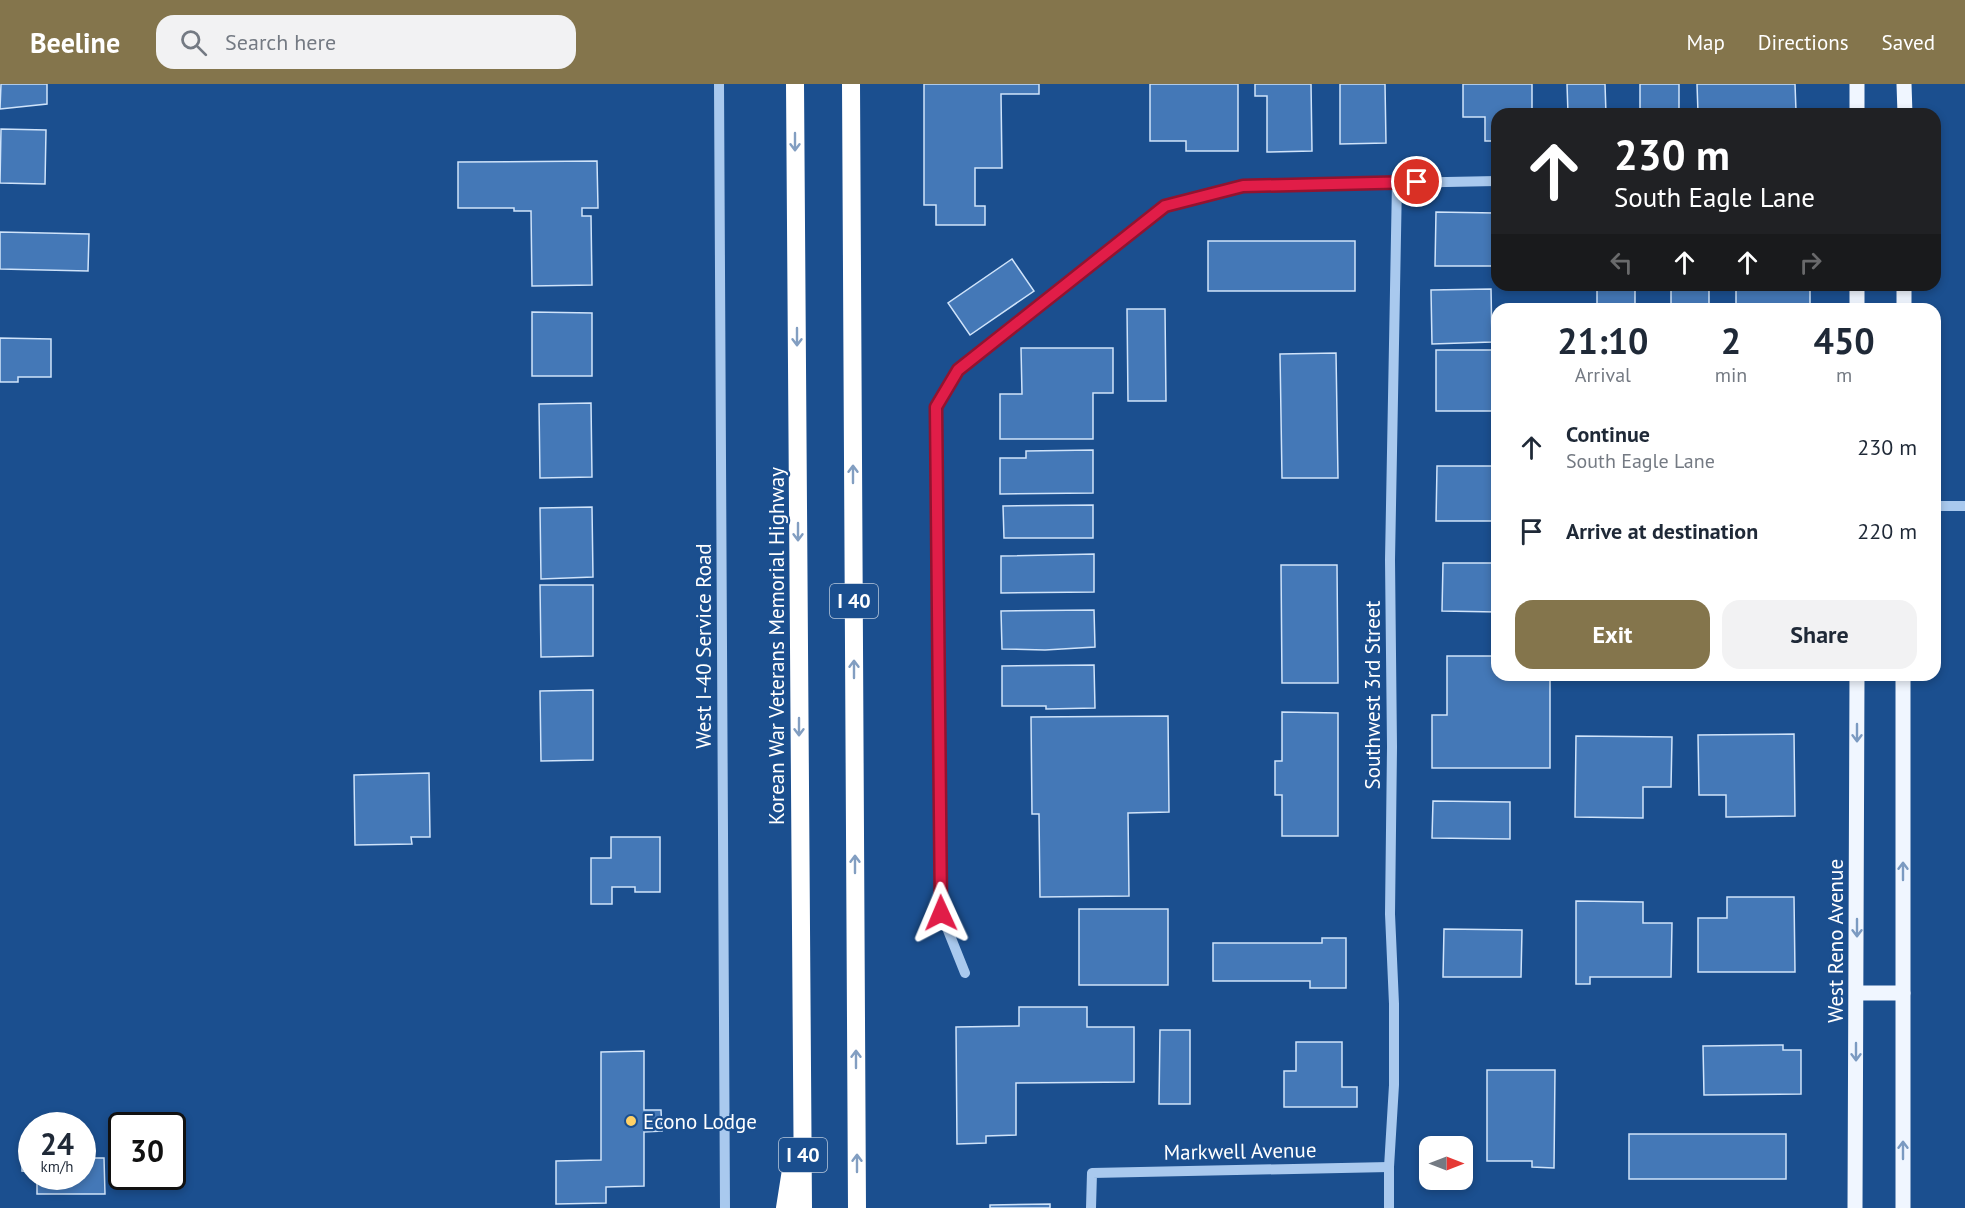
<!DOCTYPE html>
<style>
:root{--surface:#fff;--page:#f2f2f3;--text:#1f2937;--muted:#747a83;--accent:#84754c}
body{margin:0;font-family:"PT Sans",sans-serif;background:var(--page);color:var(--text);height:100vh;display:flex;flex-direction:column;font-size:22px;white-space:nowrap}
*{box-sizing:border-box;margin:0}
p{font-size:20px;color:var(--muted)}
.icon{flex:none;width:33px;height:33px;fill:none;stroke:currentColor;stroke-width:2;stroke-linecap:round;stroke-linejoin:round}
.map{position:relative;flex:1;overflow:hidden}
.sheet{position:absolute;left:1491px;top:219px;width:450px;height:378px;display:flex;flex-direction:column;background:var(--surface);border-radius:18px;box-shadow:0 3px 9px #0003}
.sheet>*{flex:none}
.hud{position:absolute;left:1491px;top:24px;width:450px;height:183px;border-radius:18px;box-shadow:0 3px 9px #0003;background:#202124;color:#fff;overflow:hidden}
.needle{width:39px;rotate:90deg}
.tools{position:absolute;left:1419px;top:1052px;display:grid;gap:12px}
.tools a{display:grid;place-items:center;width:54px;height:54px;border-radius:12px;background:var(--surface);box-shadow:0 3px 9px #0003;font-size:30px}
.speed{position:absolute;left:18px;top:1028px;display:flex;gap:12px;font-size:30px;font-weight:700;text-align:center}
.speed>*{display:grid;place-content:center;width:78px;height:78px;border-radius:50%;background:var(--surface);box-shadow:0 3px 9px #0003;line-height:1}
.speed small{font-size:15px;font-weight:400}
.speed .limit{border:3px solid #111;border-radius:9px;background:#fff;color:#111}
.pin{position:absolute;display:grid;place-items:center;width:51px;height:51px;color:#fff;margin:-26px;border:3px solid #fff;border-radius:50%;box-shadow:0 2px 6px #0007}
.me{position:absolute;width:66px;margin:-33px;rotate:359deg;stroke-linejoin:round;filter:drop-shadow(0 0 4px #0008)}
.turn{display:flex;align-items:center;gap:21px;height:126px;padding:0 24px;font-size:27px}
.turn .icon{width:78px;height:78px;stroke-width:2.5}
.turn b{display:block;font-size:42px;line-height:51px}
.lanes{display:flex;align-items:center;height:57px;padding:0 24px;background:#0003;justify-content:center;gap:30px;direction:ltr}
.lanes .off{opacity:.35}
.eta{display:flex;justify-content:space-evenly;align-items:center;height:102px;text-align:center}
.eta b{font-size:36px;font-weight:600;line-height:42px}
.action{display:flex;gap:12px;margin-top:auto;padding:12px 24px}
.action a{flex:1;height:69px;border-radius:18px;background:var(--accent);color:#fff;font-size:24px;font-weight:600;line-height:69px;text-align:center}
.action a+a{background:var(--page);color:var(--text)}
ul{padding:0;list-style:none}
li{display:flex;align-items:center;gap:18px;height:84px;padding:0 24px}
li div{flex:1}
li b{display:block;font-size:22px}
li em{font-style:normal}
header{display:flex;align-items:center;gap:36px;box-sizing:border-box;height:84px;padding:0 30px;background:var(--accent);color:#fff}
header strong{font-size:28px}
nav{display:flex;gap:33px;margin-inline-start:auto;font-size:21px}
.search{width:420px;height:54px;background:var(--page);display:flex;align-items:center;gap:15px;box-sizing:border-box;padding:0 21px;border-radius:18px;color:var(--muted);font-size:22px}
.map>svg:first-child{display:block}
.building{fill:#4478b7;stroke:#cfe3fa;stroke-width:1.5}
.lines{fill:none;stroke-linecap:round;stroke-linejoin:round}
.minor{stroke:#a9c9ee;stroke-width:10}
.major{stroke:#f0f6ff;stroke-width:15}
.highway{stroke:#fff;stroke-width:18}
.oneway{stroke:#829ec1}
.oneway2{stroke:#7b9ac1}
.route-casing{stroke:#92132f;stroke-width:15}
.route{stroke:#e11d48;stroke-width:10}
.poi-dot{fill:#ffd166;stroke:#1b4f8f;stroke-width:2}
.labels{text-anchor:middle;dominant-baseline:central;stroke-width:4.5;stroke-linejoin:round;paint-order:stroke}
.shield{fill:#1b4f8f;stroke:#bbcadd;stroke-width:1.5}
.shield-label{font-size:20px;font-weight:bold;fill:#fff}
.street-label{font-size:21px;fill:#fff;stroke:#1b4f8f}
.poi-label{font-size:21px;fill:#fff;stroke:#1b4f8f;text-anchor:start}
</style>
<header>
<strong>Beeline</strong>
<div class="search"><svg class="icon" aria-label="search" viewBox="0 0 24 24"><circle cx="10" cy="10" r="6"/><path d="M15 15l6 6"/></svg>Search here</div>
<nav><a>Map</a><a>Directions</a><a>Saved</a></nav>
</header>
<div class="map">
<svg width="1965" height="1124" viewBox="0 0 1965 1124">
<rect width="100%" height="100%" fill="#1b4f8f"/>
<g class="building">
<path d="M1,0H47V20L0,25Z"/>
<path d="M924,0H1039V10H1001L1002,84H975V122H985V141H936V121H924Z"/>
<path d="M1150,0H1238V67H1186V57H1150Z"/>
<path d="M1255,0H1311L1312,67L1267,68V12H1255Z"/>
<path d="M1340,0H1385L1386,59L1340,60Z"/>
<path d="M1463,0H1532V30H1497V57H1485V33H1463Z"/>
<path d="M1567,0H1605L1606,30H1568Z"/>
<rect x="1640" y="0" width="39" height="30"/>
<path d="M1697,0H1795L1796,27L1698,29Z"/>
<path d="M1,45L46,46L45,100L0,99Z"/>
<path d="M597,77L598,124H582V132H591L592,201L532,202L531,127H514V124H458V78Z"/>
<path d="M1436,128L1495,129V182H1435Z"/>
<path d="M0,148L89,150L88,187L0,185Z"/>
<rect x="1208" y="157" width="147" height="50"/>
<path d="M1012,175L1034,207L970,251L948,219Z"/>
<rect x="1597" y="201" width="38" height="24"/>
<path d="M1671,201H1709V224L1671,225Z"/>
<rect x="1736" y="201" width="74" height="24"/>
<path d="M1491,205L1492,258L1432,260L1431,206Z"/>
<path d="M1127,225H1165L1166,317H1128Z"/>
<path d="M532,228L592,229V292H532Z"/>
<path d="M0,254L51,255V293H18V298H0Z"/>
<path d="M1021,264H1113V309H1093V355H1000V310H1022Z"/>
<rect x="1436" y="266" width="61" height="61"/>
<path d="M1336,269L1338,394H1282L1280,270Z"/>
<path d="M591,319L592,393L540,394L539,320Z"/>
<path d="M1093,366V409L1000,410V374H1026V367Z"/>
<path d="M1437,382H1497V437H1436Z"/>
<path d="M1093,421V454H1004L1003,422Z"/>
<path d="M592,423L593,493L541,495L540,424Z"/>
<path d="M1094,470V508L1001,509V472Z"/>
<path d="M1443,479H1497V528L1442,527Z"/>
<path d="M1281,481H1337L1338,599H1282Z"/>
<path d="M540,501H593V572L541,573Z"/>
<path d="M1094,526L1095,563L1045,566L1002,565L1001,527Z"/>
<path d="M1447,572H1497V591H1550V684H1432V631H1447Z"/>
<path d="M1094,581L1095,624L1046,625V622H1002V582Z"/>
<path d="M593,606V676L541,677L540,607Z"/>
<path d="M1282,628L1338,629V752H1282V711H1275V677H1282Z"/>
<path d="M1168,632L1169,728L1128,729L1129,812L1040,813L1039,730H1032L1031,633Z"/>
<path d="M1794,650L1795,732L1726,733V711H1699L1698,651Z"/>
<path d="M1576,652L1672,653L1671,703H1643V734L1575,733Z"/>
<path d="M429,689L430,753H411L412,760L355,761L354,691Z"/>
<path d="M1433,717L1510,718V755L1432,754Z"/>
<path d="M611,753H660V808H635V803H612V820H591V774H611Z"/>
<path d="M1727,813H1794L1795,888H1698V834H1727Z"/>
<path d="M1576,817L1643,818V839H1672L1671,893H1590V900H1576Z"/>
<rect x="1079" y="825" width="89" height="76"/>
<path d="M1444,845L1522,846L1521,893H1443Z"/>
<path d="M1322,854H1346V904H1310V897H1213V859H1322Z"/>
<path d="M1019,923H1087V943H1134V998L1016,999V1051L986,1052V1059L957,1060L956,943L1019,942Z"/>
<path d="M1160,946H1190V1020H1159Z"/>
<path d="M1296,958H1342V1003H1357V1023H1284V987H1296Z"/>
<path d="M1783,961V966H1801V1010L1704,1011L1703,962Z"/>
<path d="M644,967V1026H661L662,1047L644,1048V1102L606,1103V1119L556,1120V1077L601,1076V968Z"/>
<path d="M1487,986H1555L1554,1084L1532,1083V1077H1487Z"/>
<rect x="1629" y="1050" width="157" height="45"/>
<path d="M22,1074H32V1088L22,1087Z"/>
<path d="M82,1074H104L105,1110H37V1092H82Z"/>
<path d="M1050,1120V1124H990V1121Z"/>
</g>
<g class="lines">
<g class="minor">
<path d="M719,0L725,1124"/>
<path d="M1935,422H1965"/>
<path d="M965,889L941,829L936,323L958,286L1165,122L1243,102L1497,97"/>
<path d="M1091,1124L1092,1089L1389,1083"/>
<path d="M1389,1124V1083L1394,1001V920L1390,830L1392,663L1390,476L1397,98"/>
</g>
<g class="major">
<path d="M1857,0V30"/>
<path d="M1904,0L1905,30"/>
<path d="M1857,201V225"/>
<path d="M1904,225V201"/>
<path d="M1857,909H1903"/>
<path d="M1855,1124L1857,591"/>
<path d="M1903,1124V591"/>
</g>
<g class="highway">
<path d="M795,0L803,1124"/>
<path d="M851,0L857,1124"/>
<path d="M785,1124L794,1067"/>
</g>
</g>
<defs><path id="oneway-shaft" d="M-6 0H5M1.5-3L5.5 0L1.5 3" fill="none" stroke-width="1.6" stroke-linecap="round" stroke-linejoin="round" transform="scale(1.5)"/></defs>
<g class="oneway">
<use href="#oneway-shaft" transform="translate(795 58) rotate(90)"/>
<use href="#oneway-shaft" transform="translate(797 253) rotate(90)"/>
<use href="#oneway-shaft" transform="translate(853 390) rotate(-90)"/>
<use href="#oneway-shaft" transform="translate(798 448) rotate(90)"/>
<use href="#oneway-shaft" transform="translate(854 585) rotate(-90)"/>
<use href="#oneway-shaft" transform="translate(799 643) rotate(90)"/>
<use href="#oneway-shaft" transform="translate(855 780) rotate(-90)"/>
<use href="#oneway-shaft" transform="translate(856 975) rotate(-90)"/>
<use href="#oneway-shaft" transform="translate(857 1079) rotate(-90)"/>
</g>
<g class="oneway2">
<use href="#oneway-shaft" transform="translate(1857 649) rotate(90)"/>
<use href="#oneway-shaft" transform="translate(1903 787) rotate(-90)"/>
<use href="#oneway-shaft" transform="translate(1857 844) rotate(90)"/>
<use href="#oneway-shaft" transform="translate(1856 968) rotate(90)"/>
<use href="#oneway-shaft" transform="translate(1903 1066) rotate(-90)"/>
</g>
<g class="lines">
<defs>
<path id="route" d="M941,829L936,323L958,286L1165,122L1243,102L1417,98"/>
</defs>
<use href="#route" class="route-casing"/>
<use href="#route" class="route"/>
</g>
<circle class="poi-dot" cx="631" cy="1037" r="6"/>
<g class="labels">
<g class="shield">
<rect x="830" y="500" width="48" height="34" rx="4.5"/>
<rect x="779" y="1054" width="48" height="34" rx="4.5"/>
</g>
<g class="shield-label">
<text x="854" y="517">I 40</text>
<text x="803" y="1071">I 40</text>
</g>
<g class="street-label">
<text transform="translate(703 562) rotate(-90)">West I-40 Service Road</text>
<text transform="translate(776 562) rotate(-90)">Korean War Veterans Memorial Highway</text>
<text transform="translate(1372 611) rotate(-90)">Southwest 3rd Street</text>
<text transform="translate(1835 857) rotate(-90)">West Reno Avenue</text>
<text transform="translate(1240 1067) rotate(-1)">Markwell Avenue</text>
</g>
<g class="poi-label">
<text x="643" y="1037">Econo Lodge</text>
</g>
</g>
</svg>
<div class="tools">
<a><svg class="needle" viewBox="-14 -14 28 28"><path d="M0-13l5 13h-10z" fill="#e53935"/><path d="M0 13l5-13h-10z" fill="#747a83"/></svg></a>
</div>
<div class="speed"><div>24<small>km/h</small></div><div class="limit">30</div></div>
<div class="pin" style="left:1417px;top:98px;background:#d93025"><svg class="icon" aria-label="arrive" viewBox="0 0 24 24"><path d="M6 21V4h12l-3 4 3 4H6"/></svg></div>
<svg class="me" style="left:941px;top:829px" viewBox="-20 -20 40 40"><path d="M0-17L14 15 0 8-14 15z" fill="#e11d48" stroke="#fff" stroke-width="4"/></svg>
<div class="hud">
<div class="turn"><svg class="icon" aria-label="ahead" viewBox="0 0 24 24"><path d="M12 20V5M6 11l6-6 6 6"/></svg><div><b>230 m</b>South Eagle Lane</div></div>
<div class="lanes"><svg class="icon off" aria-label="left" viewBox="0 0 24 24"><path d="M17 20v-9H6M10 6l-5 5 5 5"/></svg><svg class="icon" aria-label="ahead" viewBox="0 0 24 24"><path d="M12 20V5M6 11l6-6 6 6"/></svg><svg class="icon" aria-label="ahead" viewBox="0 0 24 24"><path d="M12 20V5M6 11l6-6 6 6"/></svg><svg class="icon off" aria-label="right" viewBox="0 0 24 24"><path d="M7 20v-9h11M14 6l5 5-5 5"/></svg></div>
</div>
<section class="sheet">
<div class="eta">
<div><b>21:10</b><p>Arrival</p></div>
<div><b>2</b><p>min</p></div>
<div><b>450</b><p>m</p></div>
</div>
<ul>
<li><svg class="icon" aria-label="ahead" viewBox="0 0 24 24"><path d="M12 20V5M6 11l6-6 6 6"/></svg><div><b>Continue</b><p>South Eagle Lane</p></div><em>230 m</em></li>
<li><svg class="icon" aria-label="arrive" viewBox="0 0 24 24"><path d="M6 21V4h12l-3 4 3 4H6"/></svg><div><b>Arrive at destination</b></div><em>220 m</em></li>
</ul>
<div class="action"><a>Exit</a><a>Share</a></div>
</section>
</div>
